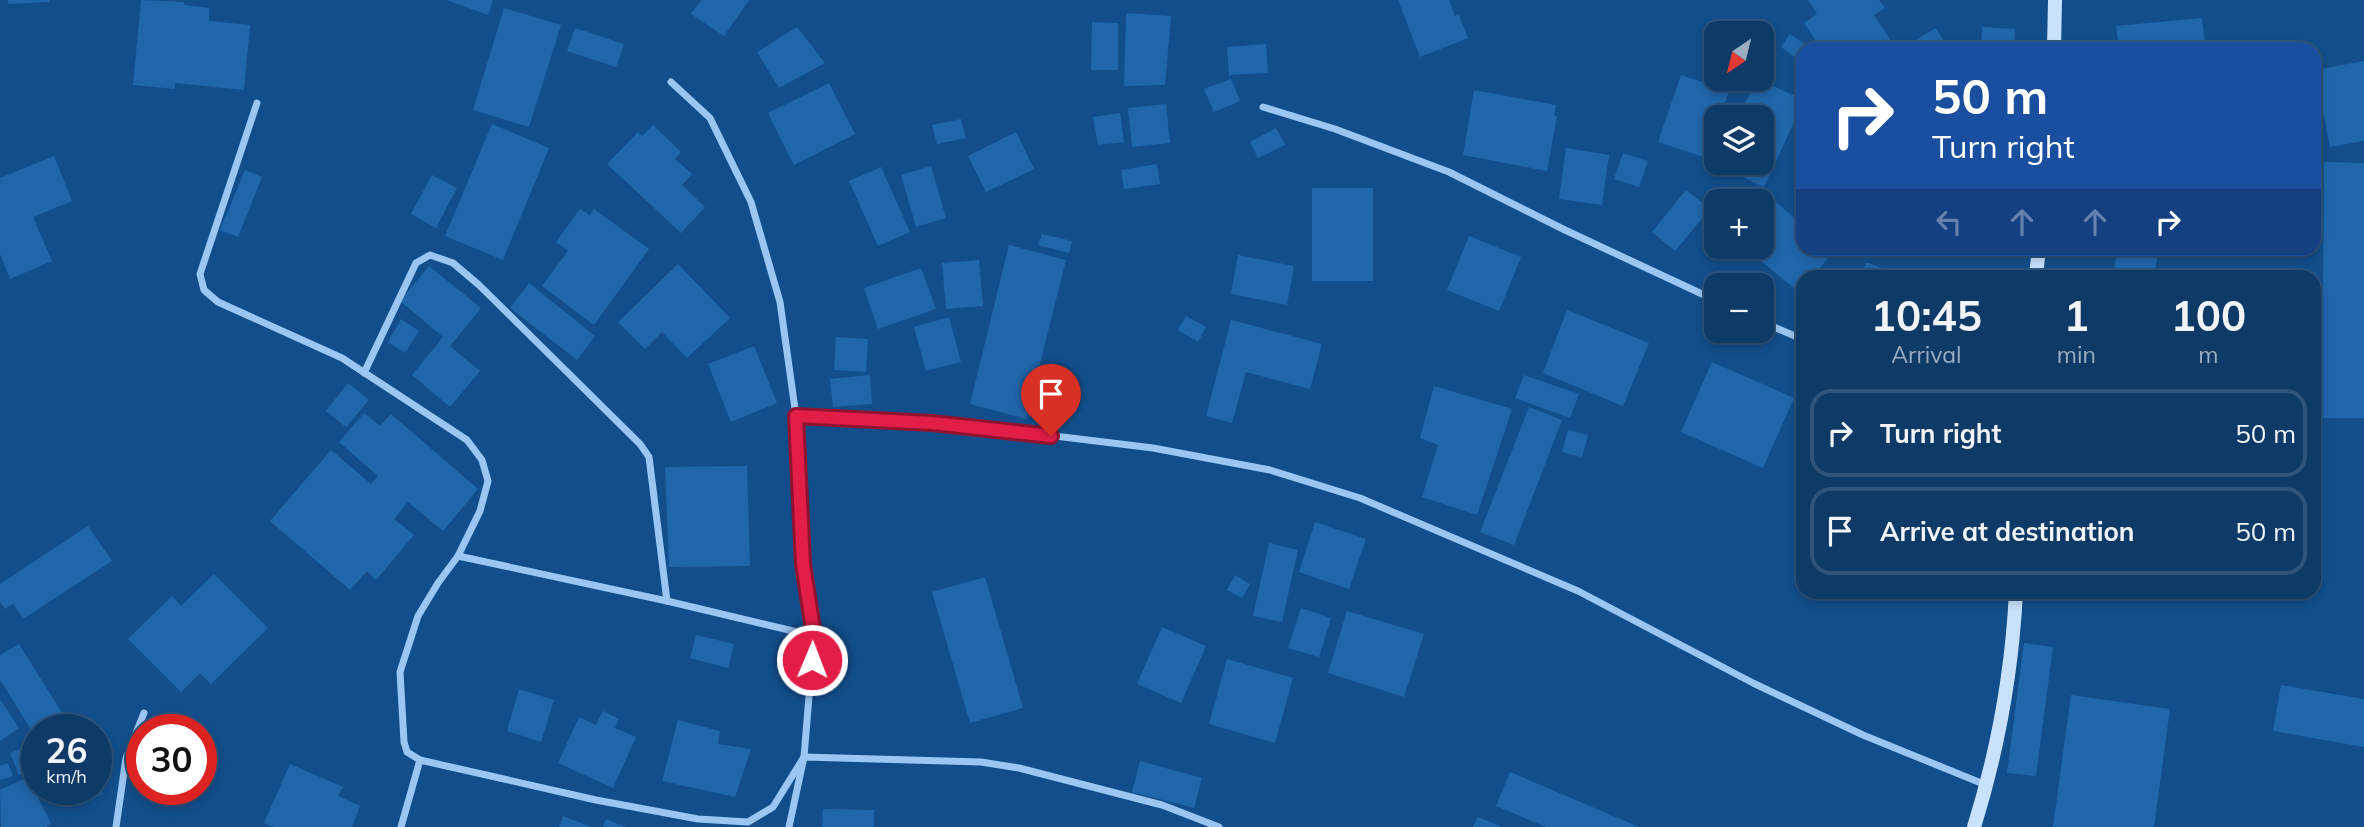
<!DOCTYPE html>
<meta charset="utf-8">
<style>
:root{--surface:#0e3a68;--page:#17416e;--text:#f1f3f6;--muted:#9badc0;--line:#2e547c}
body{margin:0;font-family:Mulish,sans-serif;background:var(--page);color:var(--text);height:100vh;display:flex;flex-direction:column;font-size:26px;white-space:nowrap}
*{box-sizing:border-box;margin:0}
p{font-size:23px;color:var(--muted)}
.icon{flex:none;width:38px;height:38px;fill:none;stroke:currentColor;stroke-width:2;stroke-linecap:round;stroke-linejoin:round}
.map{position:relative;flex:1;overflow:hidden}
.sheet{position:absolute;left:1796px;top:270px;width:525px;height:329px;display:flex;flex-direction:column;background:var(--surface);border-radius:21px;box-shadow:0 4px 10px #0003,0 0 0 2px var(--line)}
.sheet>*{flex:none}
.guide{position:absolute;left:1796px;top:42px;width:525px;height:214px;border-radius:21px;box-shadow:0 4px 10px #0003,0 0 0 2px var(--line);background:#1a4fa0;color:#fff;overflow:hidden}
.needle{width:46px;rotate:215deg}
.buttons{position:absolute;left:1704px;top:21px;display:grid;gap:14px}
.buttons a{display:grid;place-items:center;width:70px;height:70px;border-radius:14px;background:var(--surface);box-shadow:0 4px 10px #0003,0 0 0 2px var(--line);font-size:35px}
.speed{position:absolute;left:21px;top:714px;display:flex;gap:14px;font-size:35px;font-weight:700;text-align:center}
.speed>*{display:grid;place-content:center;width:91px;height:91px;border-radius:50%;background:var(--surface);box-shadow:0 4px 10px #0003,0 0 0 2px var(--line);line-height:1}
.speed small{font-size:18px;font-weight:400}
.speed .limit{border:10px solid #d22;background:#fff;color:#111}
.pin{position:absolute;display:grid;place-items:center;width:60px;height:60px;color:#fff;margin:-72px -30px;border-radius:50% 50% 50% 0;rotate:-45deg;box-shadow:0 0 7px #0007}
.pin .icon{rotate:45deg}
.me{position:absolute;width:77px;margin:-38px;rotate:1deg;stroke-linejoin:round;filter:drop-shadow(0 0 5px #0008)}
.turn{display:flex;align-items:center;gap:24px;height:147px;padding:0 21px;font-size:32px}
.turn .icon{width:91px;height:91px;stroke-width:2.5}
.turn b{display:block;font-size:49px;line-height:60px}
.lanes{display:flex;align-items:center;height:66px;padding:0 21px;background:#0003;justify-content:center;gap:35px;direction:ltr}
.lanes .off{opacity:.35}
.eta{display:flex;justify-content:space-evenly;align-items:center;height:119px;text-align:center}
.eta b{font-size:42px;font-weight:700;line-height:49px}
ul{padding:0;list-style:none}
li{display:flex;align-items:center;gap:21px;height:88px;margin:0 14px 10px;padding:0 7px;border:4px solid var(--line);border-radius:21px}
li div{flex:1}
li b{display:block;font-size:26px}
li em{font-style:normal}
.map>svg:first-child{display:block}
.building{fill:#2066ab}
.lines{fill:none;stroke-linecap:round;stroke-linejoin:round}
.street{stroke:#9ac6f1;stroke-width:7}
.secondary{stroke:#c8e1fc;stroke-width:14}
.route-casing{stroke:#92132f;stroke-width:18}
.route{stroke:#e11d48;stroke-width:12}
</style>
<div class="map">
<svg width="2364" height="827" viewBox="0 0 2364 827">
<rect width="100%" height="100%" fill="#124e8b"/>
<g class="building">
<path d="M8,0H49V2L8,4Z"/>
<path d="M141,0L184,2V5L209,8V21L250,25L244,90L175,83V89L133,85Z"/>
<path d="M447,0H493L488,15Z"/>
<path d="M701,0H749L724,36L691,14Z"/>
<path d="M1398,0H1449L1455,16L1459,15L1468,38L1420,57Z"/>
<path d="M1808,0H1879L1885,8L1874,15L1890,40L1876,49H1821L1804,23L1817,14Z"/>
<path d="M504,8L561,25L529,127L473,110Z"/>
<path d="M1126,13L1171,16L1165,85L1124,86Z"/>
<path d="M2202,18L2205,46L2200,47V49H2119L2116,26Z"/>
<path d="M1092,22L1118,23V70H1091Z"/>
<path d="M797,27L825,63L779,88L757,52Z"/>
<path d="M1982,27L2015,29L2014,49H1981Z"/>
<path d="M575,28L624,44L616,67L567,51Z"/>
<path d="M1936,28L1948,49H1900Z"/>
<path d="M1790,34L1812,49H1802V62L1781,47Z"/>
<path d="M1266,44L1268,73L1229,75L1227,47Z"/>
<path d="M2364,61V141L2330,147L2315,70Z"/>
<path d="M1681,75L1729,91L1720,117H1717V127L1707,158L1658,142Z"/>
<path d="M1231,79L1240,101L1214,112L1204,89Z"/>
<path d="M1757,79L1802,99V105L1764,187L1713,163H1762V117H1738Z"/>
<path d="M829,83L855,134L794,165L768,113Z"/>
<path d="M1474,90L1556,105L1554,116H1557L1547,171L1463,155Z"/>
<path d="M1166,104L1170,143L1132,147L1128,108Z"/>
<path d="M1120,113L1124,142L1098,145L1093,117Z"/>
<path d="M961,119L966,138L937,144L932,125Z"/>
<path d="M492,124L549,148L503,260L445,236Z"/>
<path d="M653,125L681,152L675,159L692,174L682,185L705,207L681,233L607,164L638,132L642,136Z"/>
<path d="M1276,128L1285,145L1258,158L1250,142Z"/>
<path d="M1016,132L1034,169L986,192L968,156Z"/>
<path d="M1566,148L1609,155L1602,205L1559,199Z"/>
<path d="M1623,153L1648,161L1639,187L1614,179Z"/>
<path d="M54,156L72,201L33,217L52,261L10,279L0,254V178Z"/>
<path d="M2324,162L2364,163V418H2322Z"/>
<path d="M1157,164L1160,184L1124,189L1121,170Z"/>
<path d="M931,166L946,218L916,227L901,175Z"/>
<path d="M881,167L910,232L878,246L849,181Z"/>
<path d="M245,170L262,177L238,237L220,230Z"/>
<path d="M432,175L457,188L436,228L411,214Z"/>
<rect x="1312" y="188" width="61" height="93"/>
<path d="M1686,190L1710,209L1675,251L1652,232Z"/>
<path d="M1772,199L1802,224V248L1835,250L1813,276H1802V290L1800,293L1744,247H1762V211Z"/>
<path d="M580,209L590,215L594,209L649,249L594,325L542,286L568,251L556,242Z"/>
<path d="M1042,234L1072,241L1069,253L1038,245Z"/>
<path d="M1469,236L1521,257L1499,311L1447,290Z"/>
<path d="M1009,245L1066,260L1026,419L970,404Z"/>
<path d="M2118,248H2159L2154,276H2113Z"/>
<path d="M1238,255L1294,266L1287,305L1231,294Z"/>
<path d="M979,260L983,306L946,309L942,263Z"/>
<path d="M1866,262L1903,276H1861Z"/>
<path d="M678,264L730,318L687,358L662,332L645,349L618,322Z"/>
<path d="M429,266L481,308L450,346L480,371L450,407L412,375L443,337L400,301Z"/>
<path d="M921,268L936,309L878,329L864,288Z"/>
<path d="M529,283L595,336L577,360L510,308Z"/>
<path d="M1567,310L1649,343L1623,406L1543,373Z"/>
<path d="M1186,316L1206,327L1198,342L1178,330Z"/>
<path d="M949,317L961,362L926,371L914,327Z"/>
<path d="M401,319L419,331L405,353L388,342Z"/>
<path d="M1231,320L1322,344L1310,389L1246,372L1232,423L1206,416Z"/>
<path d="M836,337L868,339L866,372L834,370Z"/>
<path d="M754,346L777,403L731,422L708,364Z"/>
<path d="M1712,362L1794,398L1763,468L1681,432Z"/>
<path d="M870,375L872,404L833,407L830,379Z"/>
<path d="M1524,375L1579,394L1570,418L1515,398Z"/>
<path d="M348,383L369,400L346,427L326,411Z"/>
<path d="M1434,386L1512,409L1477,515L1422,497L1438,445L1420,438Z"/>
<path d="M1529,407L1562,420L1514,545L1480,532Z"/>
<path d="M364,413L380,426L391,414L478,489L443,531L408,502L394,519L414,535L376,580L367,571L350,590L270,521L331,450L371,484L378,476L339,442Z"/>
<path d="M1568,430L1588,435L1582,457L1562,452Z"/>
<path d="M747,466L750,566L669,567L665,467Z"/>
<path d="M1315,522L1366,539L1349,589L1299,572Z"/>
<path d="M88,526L112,561L23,619L13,604L5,609L0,602V584Z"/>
<path d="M1269,543L1298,550L1282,622L1253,616Z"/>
<path d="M214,574L268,628L211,684L200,673L181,692L128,639L172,596L181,606Z"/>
<path d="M1235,575L1250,584L1242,598L1227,590Z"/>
<path d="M985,577L1023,708L970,723L932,592Z"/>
<path d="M1301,608L1331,618L1319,657L1288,648Z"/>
<path d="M1347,611L1424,634L1404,697L1328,673Z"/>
<path d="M1162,627L1206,646L1181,703L1137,684Z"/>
<path d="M696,635L734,644L728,668L690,658Z"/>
<path d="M2024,643L2053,647L2036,776L2007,773Z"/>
<path d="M19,644L69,724L61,730H37V739L0,680V655Z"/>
<path d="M1227,659L1293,678L1275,743L1209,724Z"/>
<path d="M2281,685L2364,699V747L2273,731Z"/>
<path d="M519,689L554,700L541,742L507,731Z"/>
<path d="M2071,695L2170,709L2154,827H2053Z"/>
<path d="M0,699L19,728L0,741Z"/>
<path d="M603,711L619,719L615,728L636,737L613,788L558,763L579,717L596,725Z"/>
<path d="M678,720L720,731L718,744L751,749L735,797L662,781Z"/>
<path d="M27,746L36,768L19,775L10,753Z"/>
<path d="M1140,761L1202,778L1194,808L1132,792Z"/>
<path d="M8,763L13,776L0,780V766Z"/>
<path d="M290,764L343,787L338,796L360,806L352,827H273L264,823Z"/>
<path d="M1510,772L1639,827H1546L1496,806Z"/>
<path d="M28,777L51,824L46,827H1L0,790Z"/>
<path d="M96,781L103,794L80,805L72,789H96Z"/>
<path d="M823,809L874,810V827H822Z"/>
<path d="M563,816L591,827H559Z"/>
<path d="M1478,817L1502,827H1473Z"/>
<path d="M606,819L625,827H603Z"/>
</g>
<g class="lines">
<g class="street">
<path d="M671,82L710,118L751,202L780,302L796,416L803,564L814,636L804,757L789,827"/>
<path d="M257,103L200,274L204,290L218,302L342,358L467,440L482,460L488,481L480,511L458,556L438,583L418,616L400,672L404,742L407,752L420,760L596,800L698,819L748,822L773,807L804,757L981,762L1019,768L1162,805L1219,827"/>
<path d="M1263,107L1335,129L1449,172L1565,230L1717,301"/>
<path d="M1762,322L1802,339"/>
<path d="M364,373L416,263L430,255L453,263L479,285L640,444L649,457L667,601"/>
<path d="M796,416L998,429L1153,448L1270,470L1360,498L1578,591L1753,683L1863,735L1986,785"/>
<path d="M458,556L667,601L814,636"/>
<path d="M116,827L126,758L144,713"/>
<path d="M401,827L420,760"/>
</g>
<g class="secondary">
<path d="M2054,49L2055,0"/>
<path d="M2036,276L2039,248"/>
<path d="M1974,827C1998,750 2012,672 2016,592"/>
</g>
</g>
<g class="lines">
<defs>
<path id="route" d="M812,660L814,636L803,564L796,416L932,423L1051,436"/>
</defs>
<use href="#route" class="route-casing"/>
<use href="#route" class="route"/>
</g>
</svg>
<div class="buttons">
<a><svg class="needle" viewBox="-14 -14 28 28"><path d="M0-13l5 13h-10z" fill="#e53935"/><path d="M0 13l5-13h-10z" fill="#9badc0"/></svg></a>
<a><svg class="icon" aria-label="layers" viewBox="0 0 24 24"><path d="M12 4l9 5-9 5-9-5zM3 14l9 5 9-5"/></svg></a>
<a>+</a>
<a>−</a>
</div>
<div class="speed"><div>26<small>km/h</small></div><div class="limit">30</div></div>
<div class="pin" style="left:1051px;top:436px;background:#d93025"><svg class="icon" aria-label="arrive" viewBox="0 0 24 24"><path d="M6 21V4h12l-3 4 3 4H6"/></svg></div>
<svg class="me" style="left:812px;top:660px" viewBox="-20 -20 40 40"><circle r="17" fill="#e11d48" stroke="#fff" stroke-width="3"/><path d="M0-11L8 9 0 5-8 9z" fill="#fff"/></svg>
<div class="guide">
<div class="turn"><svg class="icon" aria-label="right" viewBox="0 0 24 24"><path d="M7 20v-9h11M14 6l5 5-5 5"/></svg><div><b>50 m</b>Turn right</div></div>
<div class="lanes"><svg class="icon off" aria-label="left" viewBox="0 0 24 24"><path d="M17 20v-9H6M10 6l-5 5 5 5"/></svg><svg class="icon off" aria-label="ahead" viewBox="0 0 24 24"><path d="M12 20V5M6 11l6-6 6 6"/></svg><svg class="icon off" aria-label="ahead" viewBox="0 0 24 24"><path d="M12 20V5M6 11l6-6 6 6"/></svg><svg class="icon" aria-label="right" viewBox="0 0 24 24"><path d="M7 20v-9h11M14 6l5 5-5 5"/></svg></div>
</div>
<section class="sheet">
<div class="eta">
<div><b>10:45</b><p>Arrival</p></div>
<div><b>1</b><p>min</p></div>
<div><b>100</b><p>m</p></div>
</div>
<ul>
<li><svg class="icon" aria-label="right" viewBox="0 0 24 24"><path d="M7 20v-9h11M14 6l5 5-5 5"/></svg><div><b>Turn right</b></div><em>50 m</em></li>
<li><svg class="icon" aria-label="arrive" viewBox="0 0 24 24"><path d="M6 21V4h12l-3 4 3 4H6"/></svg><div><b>Arrive at destination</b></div><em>50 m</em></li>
</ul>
</section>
</div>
